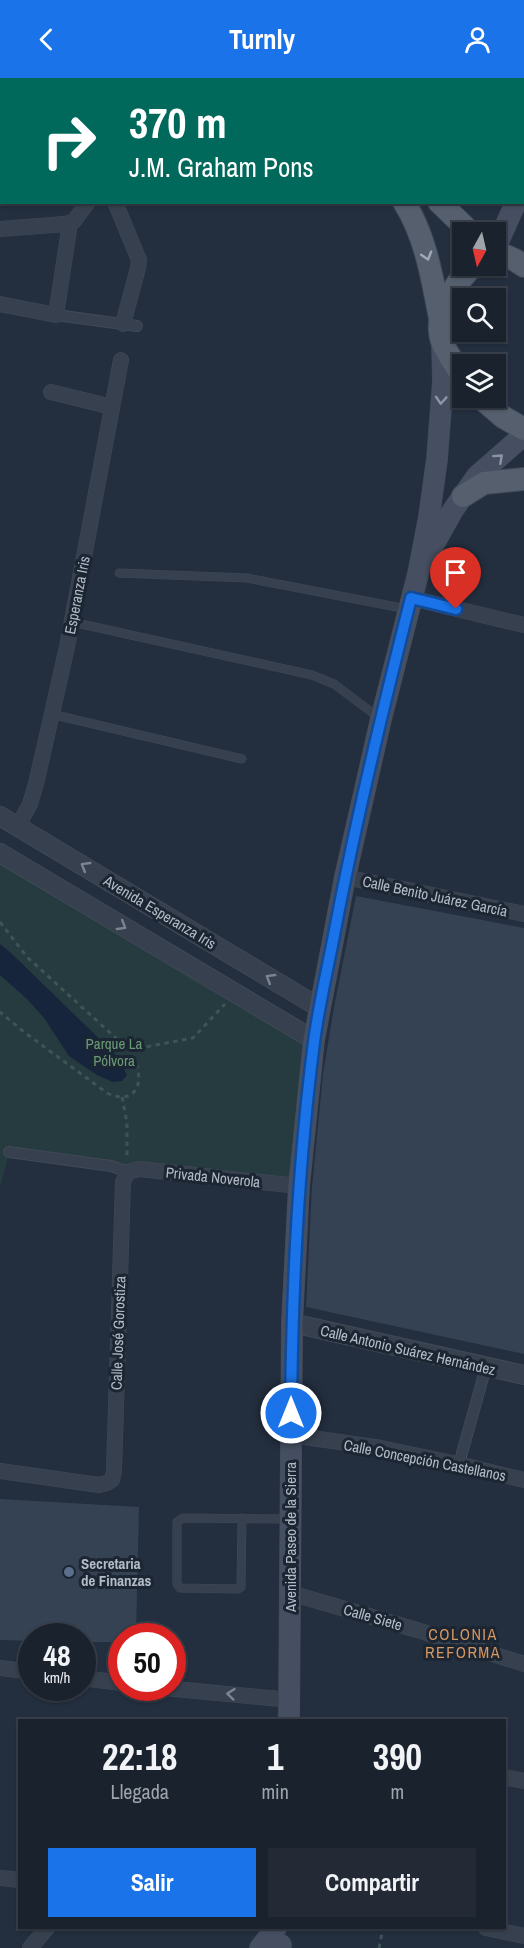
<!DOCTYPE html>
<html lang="es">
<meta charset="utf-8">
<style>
:root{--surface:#1a222e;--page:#232a36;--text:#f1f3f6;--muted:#9fa4aa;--line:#383f4a;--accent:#1a73e8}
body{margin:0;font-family:"Archivo Narrow",sans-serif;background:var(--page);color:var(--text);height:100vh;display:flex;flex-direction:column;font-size:22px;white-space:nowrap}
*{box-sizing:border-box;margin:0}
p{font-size:20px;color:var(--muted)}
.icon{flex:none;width:33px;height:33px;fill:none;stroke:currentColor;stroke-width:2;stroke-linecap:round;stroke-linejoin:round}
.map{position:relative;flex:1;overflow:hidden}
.drawer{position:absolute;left:18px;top:1641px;width:488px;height:210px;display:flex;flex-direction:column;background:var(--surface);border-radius:0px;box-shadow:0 2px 4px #0004,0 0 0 2px var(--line)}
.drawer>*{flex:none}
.hud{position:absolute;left:0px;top:0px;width:525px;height:126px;box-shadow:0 2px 4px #0004,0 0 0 2px var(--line);background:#00695c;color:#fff;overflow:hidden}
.needle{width:39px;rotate:188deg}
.buttons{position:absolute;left:452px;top:144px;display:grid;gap:12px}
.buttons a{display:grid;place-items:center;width:54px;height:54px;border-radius:0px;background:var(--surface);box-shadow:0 2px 4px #0004,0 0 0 2px var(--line);font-size:30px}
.speed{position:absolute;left:18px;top:1545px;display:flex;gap:12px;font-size:30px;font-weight:700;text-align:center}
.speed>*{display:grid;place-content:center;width:78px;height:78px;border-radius:50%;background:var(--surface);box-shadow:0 2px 4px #0004,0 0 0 2px var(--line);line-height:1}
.speed small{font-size:15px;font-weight:400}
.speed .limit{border:9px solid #d22;background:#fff;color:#111}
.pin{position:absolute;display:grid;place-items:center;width:51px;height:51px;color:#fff;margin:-62px -26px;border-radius:50% 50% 50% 0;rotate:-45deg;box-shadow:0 0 6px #0007}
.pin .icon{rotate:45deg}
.me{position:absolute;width:66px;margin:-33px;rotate:0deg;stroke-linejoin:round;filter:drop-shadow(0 0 4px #0008)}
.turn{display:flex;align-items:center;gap:21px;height:126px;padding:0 30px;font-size:27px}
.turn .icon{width:78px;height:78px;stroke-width:2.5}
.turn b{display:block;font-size:42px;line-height:51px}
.eta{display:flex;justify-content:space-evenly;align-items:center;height:102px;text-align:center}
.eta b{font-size:36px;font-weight:700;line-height:42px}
.primary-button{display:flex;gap:12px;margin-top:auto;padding:12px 30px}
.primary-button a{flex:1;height:69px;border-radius:0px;background:var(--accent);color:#fff;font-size:24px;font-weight:700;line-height:69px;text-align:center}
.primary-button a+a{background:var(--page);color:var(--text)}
header{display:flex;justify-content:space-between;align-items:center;height:78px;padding:0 30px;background:var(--accent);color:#fff;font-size:27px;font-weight:700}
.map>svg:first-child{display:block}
.green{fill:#253b3f}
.water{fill:#16253c}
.building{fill:#354254}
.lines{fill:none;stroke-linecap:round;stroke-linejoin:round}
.service-casing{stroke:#404957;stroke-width:9}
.pedestrian-casing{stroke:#404957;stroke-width:12}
.minor-casing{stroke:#404957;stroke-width:16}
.tertiary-casing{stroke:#404957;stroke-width:20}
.secondary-casing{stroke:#404957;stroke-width:22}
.primary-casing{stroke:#404957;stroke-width:24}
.path{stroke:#3e5457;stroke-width:3;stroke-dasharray:4.5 4.5;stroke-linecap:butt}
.service{stroke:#37404e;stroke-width:8}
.pedestrian{stroke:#37404e;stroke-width:10}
.minor{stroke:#37404e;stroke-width:15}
.tertiary{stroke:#37404e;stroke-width:18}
.secondary{stroke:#454f61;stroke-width:21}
.primary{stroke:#555f6e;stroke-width:22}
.oneway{stroke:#a0a9b7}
.oneway2{stroke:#8c95a5}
.oneway3{stroke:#7b8492}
.route-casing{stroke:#114b97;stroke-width:15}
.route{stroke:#1a73e8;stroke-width:10}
.service-dot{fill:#5c6f8a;stroke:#1c2532;stroke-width:2}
.labels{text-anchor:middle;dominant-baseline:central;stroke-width:6;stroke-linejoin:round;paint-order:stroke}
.street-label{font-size:15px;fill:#b3bbc9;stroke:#1c2532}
.park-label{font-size:15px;fill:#6a9a76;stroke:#1c2532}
.poi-label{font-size:15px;font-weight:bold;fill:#b3bbc9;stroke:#1c2532;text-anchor:start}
.neighbourhood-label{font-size:16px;letter-spacing:1.5px;fill:#d69761;stroke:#1c2532}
</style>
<header><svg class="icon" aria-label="back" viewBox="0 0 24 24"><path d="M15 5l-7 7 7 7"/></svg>Turnly<svg class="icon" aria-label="person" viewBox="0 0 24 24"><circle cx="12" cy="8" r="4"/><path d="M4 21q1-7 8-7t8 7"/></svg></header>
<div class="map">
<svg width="524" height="1870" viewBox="0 0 524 1870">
<rect width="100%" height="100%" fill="#232e3e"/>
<path class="green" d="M0,775L314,962L299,1108L9,1075L0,1110Z"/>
<path class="water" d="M0,866L10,874L118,979L127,997L122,1003L113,1004L97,997L69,978L44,940L28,922L0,897Z"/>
<g class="building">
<path d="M356,818L524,850V1276L306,1229L312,1109L323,996L334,929Z"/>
<path d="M0,1421L139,1429L136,1558H122V1564H82V1558H32V1563L0,1562Z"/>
</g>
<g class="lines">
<defs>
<g id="service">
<path d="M119,495L247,500L407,531"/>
<path d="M72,544L312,597L334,606L378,639"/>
<path d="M51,636L242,681"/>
<path d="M242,1440L241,1509L238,1511L180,1510L177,1506V1444L183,1440L289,1441"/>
</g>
<g id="pedestrian">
<path d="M56,237L137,248"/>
<path d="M9,1074L111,1088L128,1094"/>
<path d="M459,1386L486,1289"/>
</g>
<g id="minor">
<path d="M68,0V2"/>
<path d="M190,2L192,0"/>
<path d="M0,15H2"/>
<path d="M0,81H2"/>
<path d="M115,124L139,182L138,190L123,246"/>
<path d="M0,151L65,146L74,143L88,124"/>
<path d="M0,226L56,237L70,145"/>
<path d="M51,314L112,329"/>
<path d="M411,520L524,547"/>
<path d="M18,748L30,726L36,706L67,569L121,282"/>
<path d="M345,799L524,836"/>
<path d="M291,1357L381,1370L466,1388L524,1402"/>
<path d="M0,1393L99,1407L107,1405L112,1402L114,1393L123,1104L128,1094L139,1091L299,1108"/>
<path d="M290,1515L417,1552L524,1586"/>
<path d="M0,1590L32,1594"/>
<path d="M82,1600L122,1605"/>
<path d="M165,1610L290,1622"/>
<path d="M504,1699L524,1703"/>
<path d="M0,1800L20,1802"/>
<path d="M486,1850L524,1858"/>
<path d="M30,1870L47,1850"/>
</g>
<g id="tertiary">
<path d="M0,738L320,930"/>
<path d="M0,775L314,962"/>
<path d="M292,1245L524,1297"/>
</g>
<g id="secondary">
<path d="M524,108V107"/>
<path d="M495,171L516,124"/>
<path d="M428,477L453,432L477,398L524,357"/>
<path d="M289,1642L292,1245L299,1108L314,962L345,799L381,641L418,496L429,439L437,381L443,303L442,264"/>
<path d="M260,1870L276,1850"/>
<path d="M279,1870L281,1867"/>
</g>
<g id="primary">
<path d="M315,0L316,2"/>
<path d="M342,0L343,2"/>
<path d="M404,124C426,159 432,200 440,240"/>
<path d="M439,124L470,154"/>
<path d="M495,173L515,182L524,188"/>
<path d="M462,298C456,288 448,277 443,266C431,236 454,207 473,188"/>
<path d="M481,320L503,339L524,351"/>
<path d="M463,418L484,405L524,401"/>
</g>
</defs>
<use href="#service" class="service-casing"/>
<use href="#pedestrian" class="pedestrian-casing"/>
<use href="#minor" class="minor-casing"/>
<use href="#tertiary" class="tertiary-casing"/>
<use href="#secondary" class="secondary-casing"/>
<use href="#primary" class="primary-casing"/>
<g class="path">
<path d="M0,844L27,879L129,972C146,994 142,1031 107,1015L24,954L0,934"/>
<path d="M129,972L193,960L225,926"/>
<path d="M122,1019L127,1045V1080"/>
<path d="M379,1870L383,1850"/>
</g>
<use href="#service" class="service"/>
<use href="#pedestrian" class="pedestrian"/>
<use href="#minor" class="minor"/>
<use href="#tertiary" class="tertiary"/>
<use href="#secondary" class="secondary"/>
<use href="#primary" class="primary"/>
</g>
<defs><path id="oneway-chevron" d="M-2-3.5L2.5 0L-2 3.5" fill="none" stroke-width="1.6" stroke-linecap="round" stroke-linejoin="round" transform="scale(1.5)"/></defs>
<use class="oneway" href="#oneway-chevron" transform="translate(427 178) rotate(73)"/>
<g class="oneway2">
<use href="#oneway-chevron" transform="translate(441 322) rotate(94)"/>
<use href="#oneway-chevron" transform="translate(499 380) rotate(-42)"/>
</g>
<g class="oneway3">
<use href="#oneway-chevron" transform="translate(85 788) rotate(-149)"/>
<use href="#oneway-chevron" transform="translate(122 848) rotate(31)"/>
<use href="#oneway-chevron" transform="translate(270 900) rotate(-149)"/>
<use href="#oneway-chevron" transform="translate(231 1616) rotate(-174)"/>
</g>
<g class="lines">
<defs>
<path id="route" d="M291,1335C292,1211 298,1087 314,964C319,926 328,889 335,852C356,741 383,630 411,520L456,531"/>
</defs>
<use href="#route" class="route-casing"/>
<use href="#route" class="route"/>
</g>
<circle class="service-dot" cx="69" cy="1494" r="6"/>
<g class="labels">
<g class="street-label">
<text transform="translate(77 517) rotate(-79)">Esperanza Iris</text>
<text transform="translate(435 818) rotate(12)">Calle Benito Juárez García</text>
<text transform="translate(160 834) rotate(31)">Avenida Esperanza Iris</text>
<text transform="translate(213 1099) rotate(6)">Privada Noverola</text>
<text transform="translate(118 1255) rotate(-88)">Calle José Gorostiza</text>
<text transform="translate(408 1272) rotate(13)">Calle Antonio Suárez Hernández</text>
<text transform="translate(425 1382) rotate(11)">Calle Concepción Castellanos</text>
<text transform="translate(290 1459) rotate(-90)">Avenida Paseo de la Sierra</text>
<text transform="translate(373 1539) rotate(16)">Calle Siete</text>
</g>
<g class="park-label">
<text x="114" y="965">Parque La<tspan x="114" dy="17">Pólvora</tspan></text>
</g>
<g class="poi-label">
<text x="81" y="1485">Secretaria<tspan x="81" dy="17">de Finanzas</tspan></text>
</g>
<g class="neighbourhood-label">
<text x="463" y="1556">COLONIA<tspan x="463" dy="18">REFORMA</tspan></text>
</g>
</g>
</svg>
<div class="buttons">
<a><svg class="needle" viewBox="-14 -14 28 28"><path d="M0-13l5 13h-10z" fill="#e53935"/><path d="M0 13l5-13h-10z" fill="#9fa4aa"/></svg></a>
<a><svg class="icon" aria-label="search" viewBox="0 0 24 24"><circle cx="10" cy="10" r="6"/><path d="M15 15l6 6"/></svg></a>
<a><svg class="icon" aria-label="layers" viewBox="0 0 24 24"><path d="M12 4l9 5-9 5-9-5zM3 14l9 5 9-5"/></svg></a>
</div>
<div class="speed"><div>48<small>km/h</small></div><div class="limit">50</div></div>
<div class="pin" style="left:456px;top:531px;background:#d93025"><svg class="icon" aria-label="arrive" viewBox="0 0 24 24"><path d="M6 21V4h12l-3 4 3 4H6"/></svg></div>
<svg class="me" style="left:291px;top:1335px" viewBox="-20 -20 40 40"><circle r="17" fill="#1a73e8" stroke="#fff" stroke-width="3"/><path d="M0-11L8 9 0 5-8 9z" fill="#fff"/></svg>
<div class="hud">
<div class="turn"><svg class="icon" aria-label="right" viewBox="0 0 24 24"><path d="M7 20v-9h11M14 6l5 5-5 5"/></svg><div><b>370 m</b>J.M. Graham Pons</div></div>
</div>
<section class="drawer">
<div class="eta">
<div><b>22:18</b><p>Llegada</p></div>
<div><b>1</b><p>min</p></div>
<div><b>390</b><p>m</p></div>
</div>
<div class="primary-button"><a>Salir</a><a>Compartir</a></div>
</section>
</div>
